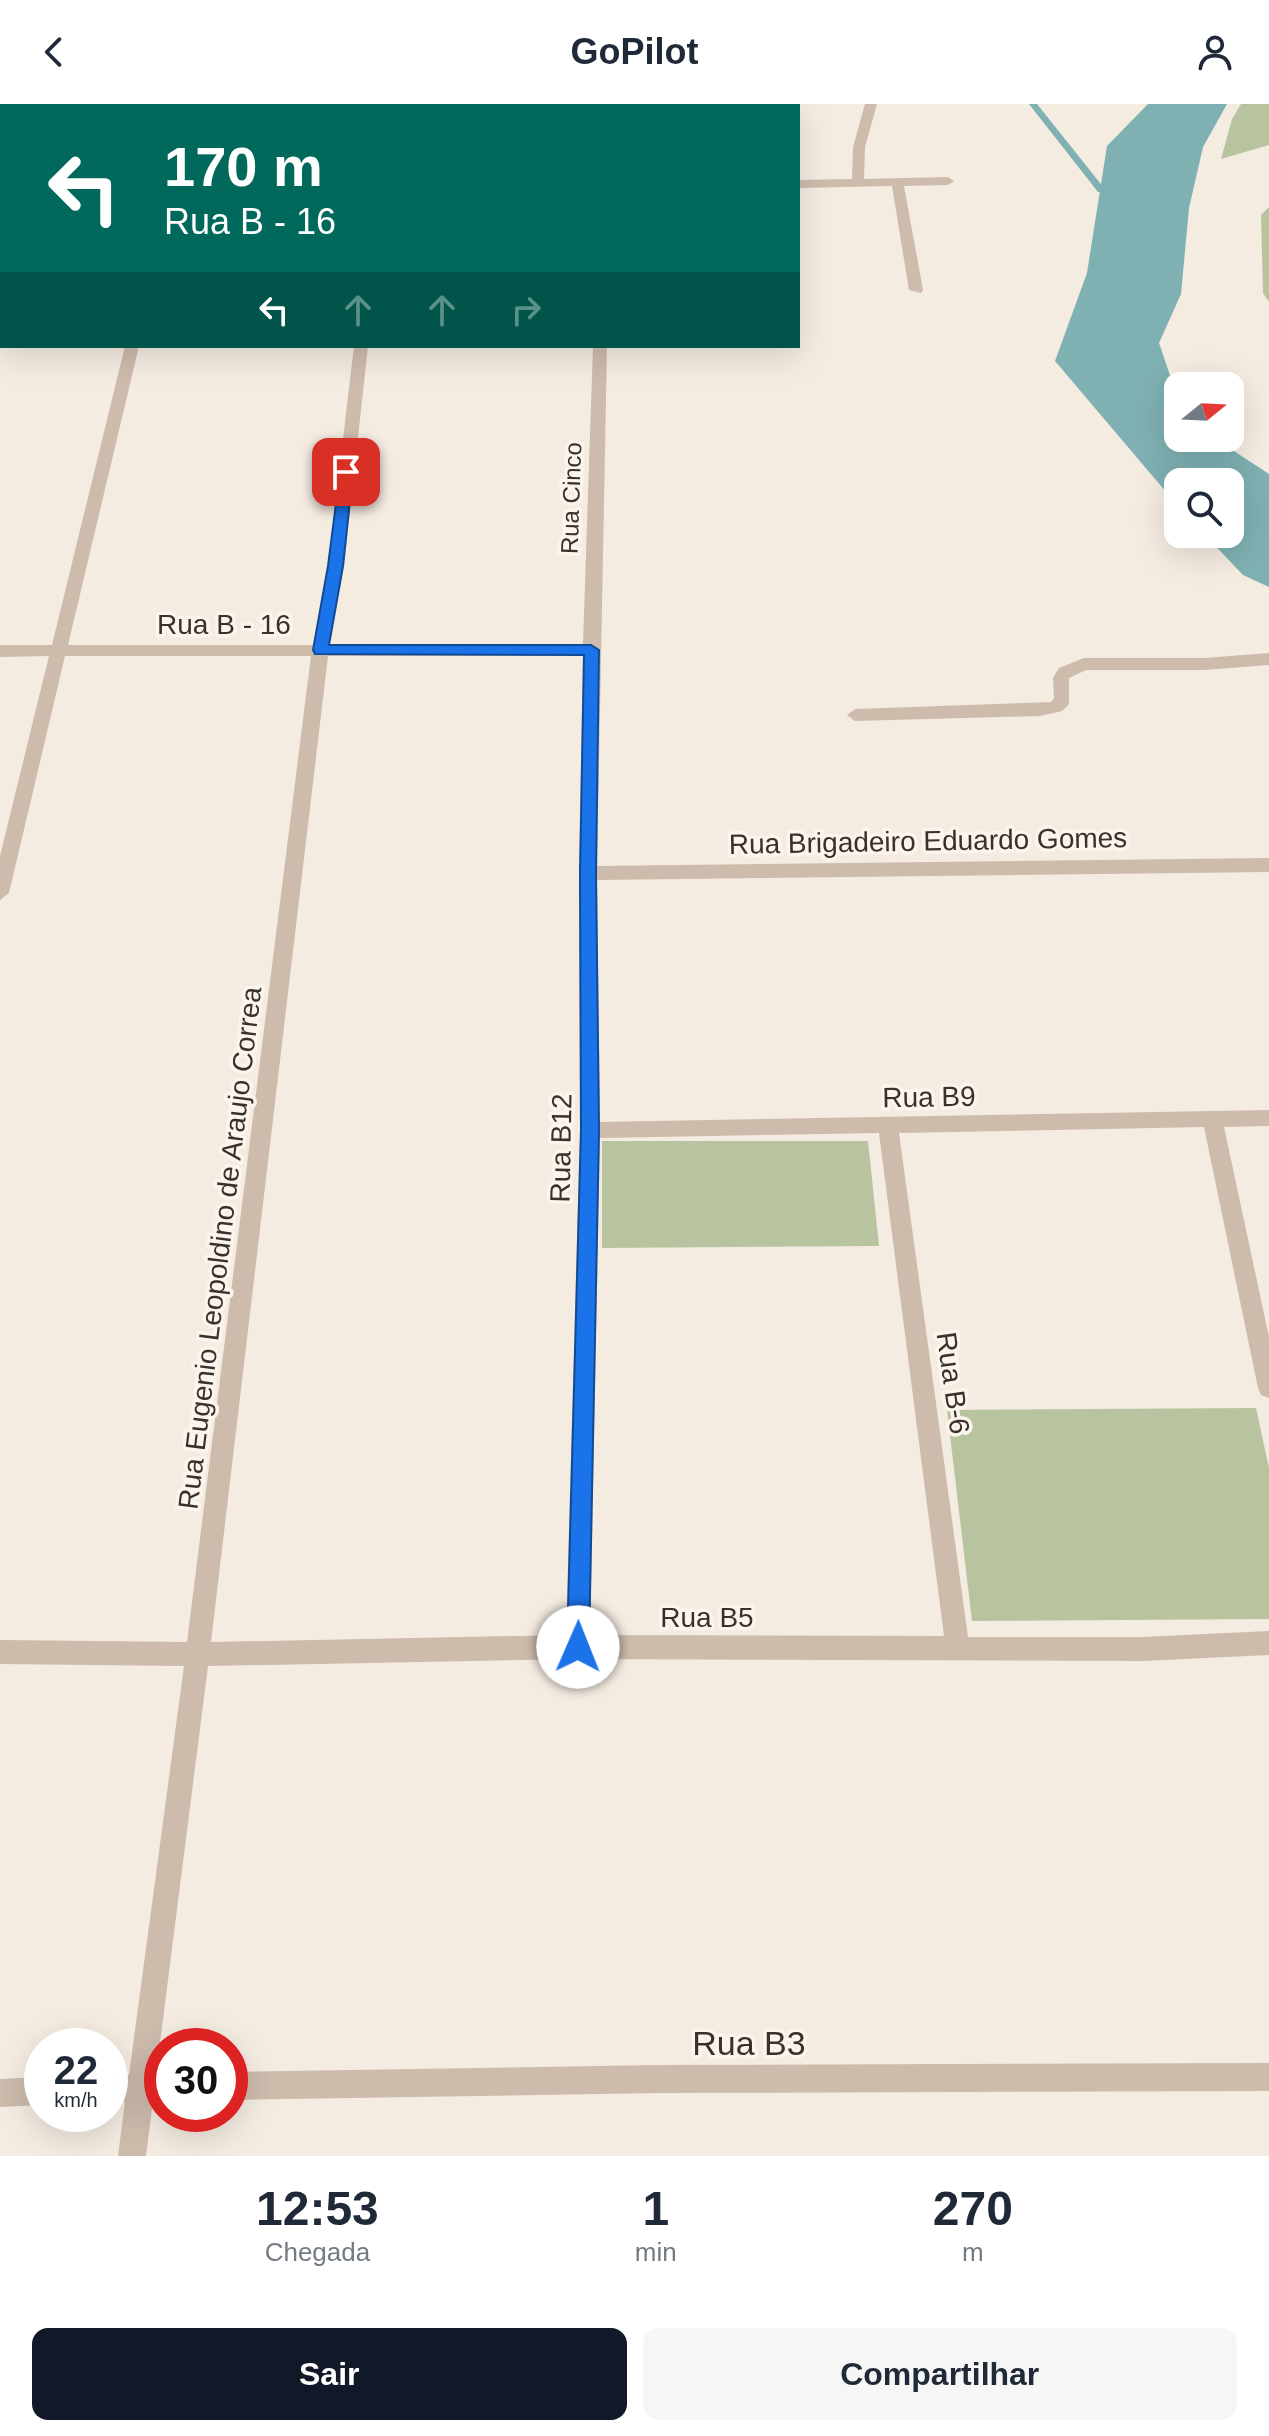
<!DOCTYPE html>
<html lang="pt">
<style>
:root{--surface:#fff;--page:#f6f6f7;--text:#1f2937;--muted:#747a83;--accent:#111827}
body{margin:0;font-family:Arial,sans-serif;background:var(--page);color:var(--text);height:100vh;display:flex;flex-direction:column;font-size:30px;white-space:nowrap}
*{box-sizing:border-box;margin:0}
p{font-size:26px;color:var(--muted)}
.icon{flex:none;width:44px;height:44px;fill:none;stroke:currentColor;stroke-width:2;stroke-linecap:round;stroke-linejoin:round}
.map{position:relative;height:2052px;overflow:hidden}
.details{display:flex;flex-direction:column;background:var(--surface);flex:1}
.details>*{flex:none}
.guide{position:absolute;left:0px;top:0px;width:800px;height:244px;box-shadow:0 8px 32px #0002;background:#00695c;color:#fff;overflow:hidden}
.needle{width:52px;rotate:72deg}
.buttons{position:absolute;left:1164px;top:268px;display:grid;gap:16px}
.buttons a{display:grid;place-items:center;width:80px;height:80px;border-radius:16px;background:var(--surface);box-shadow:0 8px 32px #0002;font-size:40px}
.speed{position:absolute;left:24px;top:1924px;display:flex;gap:16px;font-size:40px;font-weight:700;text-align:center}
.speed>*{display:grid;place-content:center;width:104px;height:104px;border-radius:50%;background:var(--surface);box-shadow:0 8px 32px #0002;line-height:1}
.speed small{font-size:20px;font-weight:400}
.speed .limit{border:12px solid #d22;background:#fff;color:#111}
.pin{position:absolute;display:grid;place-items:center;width:68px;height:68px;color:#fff;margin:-34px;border-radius:16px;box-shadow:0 4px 12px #0006}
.me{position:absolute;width:88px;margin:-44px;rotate:1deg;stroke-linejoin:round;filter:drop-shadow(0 0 6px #0008)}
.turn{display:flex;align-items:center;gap:28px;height:168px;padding:0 32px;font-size:36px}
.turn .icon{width:104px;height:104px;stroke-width:2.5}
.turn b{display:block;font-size:56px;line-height:68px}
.lanes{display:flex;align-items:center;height:76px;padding:0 32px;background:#0003;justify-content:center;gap:40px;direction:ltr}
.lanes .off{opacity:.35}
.eta{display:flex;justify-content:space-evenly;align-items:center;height:136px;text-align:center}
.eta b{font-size:48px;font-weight:700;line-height:56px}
.action{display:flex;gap:16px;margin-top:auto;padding:16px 32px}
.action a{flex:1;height:92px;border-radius:16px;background:var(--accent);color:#fff;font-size:32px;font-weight:700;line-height:92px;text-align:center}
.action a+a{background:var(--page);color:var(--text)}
header{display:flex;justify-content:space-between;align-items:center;height:104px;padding:0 32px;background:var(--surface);font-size:36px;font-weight:700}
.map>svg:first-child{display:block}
.green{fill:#b8c4a0}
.water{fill:#7fb0b2}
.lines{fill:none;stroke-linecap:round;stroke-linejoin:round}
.stream{fill:#7fb0b2;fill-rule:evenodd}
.minor{fill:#cdbbac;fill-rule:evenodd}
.route{fill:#1a73e8;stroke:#114b97;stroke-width:2}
.labels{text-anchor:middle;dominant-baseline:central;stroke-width:7;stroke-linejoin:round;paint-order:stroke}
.far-street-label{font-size:24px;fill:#3b302b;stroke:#fbf5ee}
.street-label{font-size:28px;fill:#3b302b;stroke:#fbf5ee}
.near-street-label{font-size:34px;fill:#3b302b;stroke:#fbf5ee}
</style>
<header><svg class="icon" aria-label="back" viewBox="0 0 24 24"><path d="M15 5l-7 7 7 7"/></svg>GoPilot<svg class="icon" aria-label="person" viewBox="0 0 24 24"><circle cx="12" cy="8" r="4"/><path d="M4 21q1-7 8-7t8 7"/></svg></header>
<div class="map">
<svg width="1269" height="2052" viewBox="0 0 1269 2052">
<rect width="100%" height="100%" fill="#f4ebe1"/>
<g class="green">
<path d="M1241,0H1269V41L1221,55L1232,15Z"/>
<path d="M1269,103V198L1263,189L1261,111Z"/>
<path d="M602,1037H868L879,1142L602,1144Z"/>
<path d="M1256,1304L1269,1364V1515L972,1517L947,1306Z"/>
</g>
<path class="water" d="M1148,0H1227L1203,43L1189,104L1181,190L1159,239L1178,295V334H1214L1269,370V483L1243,471L1204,430H1230V378H1178V402L1055,257L1087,169L1107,42Z"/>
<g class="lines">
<path class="stream" d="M1029,0H1037L1104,84V88H1098Z"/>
<g class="minor">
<rect x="387" y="0" width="12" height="2"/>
<path d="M584,0H596L597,2H585Z"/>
<path d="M865,0H877L865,43L864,75L948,73L954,77L948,81L904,82L923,186L921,189L909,186L892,82L798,84V76L852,75L853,43Z"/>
<rect x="0" y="69" width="2" height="8"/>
<path d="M125,242H139L68,541H313L328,462L354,242H368L344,462L329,541L583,540L593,242H607L597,762L1269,754V768L597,776L600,1018L1269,1006V1022L1224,1023L1269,1233V1294L1261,1291L1258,1284L1204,1023L899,1029L968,1533H1143L1269,1527V1551L1143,1557L578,1555L208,1562L156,1970L162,1969V1997H153L146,2052H118L125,1998L110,1999V1971H129L184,1562L0,1560V1536L187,1538L311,552H65L9,789L0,796V752L49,552L0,553V541H52ZM328,552H583L579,769L580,1026L566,1531L211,1538ZM879,1029L944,1532L590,1531L600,1034Z"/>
<path d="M1269,549V561L1204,566H1086L1069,574V600L1062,607L1040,612L855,617L847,611L855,605L1051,598L1054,594L1053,574L1059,564L1084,554H1204Z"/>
<path d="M1269,1959V1987L658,1989L230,1996V1968L658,1961Z"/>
<path d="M42,1973V2001L0,2003V1975Z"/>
</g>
</g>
<path class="route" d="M346,364L353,368L343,462L329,541H591L599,546L596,769L599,1026L589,1543L586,1551L578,1554L571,1551L567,1543L581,1026L580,769L584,551L315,550L313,546L328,462L340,368Z"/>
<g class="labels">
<g class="far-street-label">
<text transform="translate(571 394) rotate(-88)">Rua Cinco</text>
</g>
<g class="street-label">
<text x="224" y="520">Rua B - 16</text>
<text transform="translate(928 737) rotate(-1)">Rua Brigadeiro Eduardo Gomes</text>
<text transform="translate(929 993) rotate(-1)">Rua B9</text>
<text transform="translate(561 1044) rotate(-89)">Rua B12</text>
<text transform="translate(220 1144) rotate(-83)">Rua Eugenio Leopoldino de Araujo Correa</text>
<text transform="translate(953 1279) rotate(82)">Rua B-6</text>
<text x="707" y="1513">Rua B5</text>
</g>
<g class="near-street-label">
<text x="749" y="1939">Rua B3</text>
</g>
</g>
</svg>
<div class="buttons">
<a><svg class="needle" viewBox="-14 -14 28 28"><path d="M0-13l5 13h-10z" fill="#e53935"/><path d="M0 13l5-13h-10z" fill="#747a83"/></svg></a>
<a><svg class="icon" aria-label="search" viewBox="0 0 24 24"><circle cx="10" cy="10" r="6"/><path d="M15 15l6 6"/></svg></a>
</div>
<div class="speed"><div>22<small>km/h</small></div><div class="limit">30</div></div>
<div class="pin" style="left:346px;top:368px;background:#d93025"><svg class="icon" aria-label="arrive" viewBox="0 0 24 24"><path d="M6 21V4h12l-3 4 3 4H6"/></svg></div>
<svg class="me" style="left:578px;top:1543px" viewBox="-20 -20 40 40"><circle r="19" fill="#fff"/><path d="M0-13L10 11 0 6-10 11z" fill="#1a73e8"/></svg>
<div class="guide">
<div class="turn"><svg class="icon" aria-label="left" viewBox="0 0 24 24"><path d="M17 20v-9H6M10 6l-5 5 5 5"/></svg><div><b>170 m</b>Rua B - 16</div></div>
<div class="lanes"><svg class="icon" aria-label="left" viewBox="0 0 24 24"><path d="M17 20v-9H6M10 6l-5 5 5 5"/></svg><svg class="icon off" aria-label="ahead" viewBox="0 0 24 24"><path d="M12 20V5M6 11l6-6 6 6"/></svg><svg class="icon off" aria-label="ahead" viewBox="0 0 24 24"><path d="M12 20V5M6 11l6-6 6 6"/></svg><svg class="icon off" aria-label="right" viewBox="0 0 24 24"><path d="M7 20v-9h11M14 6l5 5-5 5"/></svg></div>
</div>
</div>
<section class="details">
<div class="eta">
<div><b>12:53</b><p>Chegada</p></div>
<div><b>1</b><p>min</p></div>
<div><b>270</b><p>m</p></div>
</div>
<div class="action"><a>Sair</a><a>Compartilhar</a></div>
</section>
